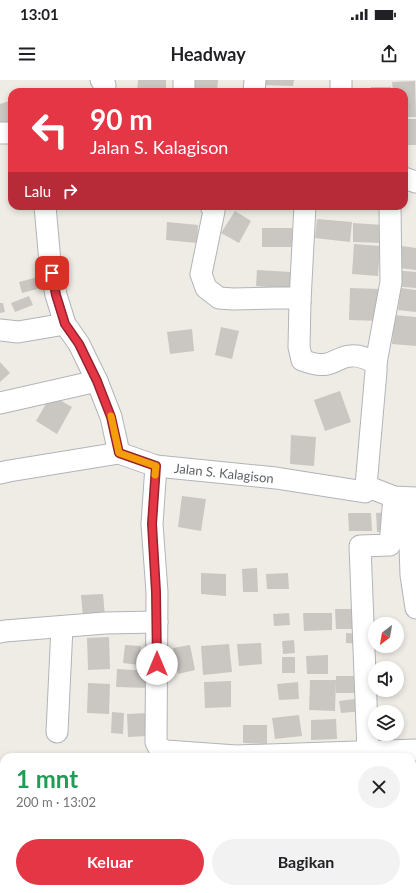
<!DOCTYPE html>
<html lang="id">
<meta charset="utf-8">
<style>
:root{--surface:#fff;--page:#f2f2f2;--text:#202124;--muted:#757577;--accent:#e53646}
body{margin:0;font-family:Lato,sans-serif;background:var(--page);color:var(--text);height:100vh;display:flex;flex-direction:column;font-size:15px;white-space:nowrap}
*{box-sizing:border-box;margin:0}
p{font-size:13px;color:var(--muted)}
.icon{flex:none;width:22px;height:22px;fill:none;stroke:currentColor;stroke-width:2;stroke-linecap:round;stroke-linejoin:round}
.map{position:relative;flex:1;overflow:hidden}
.drawer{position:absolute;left:0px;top:673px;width:416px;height:140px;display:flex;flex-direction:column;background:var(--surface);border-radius:12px 12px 0 0;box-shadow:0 2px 6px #0003}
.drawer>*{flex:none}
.hud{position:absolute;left:8px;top:8px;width:400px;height:122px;border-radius:12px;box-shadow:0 2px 6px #0003;background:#e53646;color:#fff;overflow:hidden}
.needle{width:26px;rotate:211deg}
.fabs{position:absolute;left:368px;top:537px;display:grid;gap:8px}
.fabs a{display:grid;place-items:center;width:36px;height:36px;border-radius:50%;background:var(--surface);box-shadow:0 2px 6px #0003;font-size:20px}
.pin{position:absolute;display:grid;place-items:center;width:34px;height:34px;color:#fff;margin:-17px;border-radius:8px;box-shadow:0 2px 6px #0006}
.me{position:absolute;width:44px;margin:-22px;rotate:0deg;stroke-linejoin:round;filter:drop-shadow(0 0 3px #0008)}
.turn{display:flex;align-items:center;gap:14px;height:84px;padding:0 16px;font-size:18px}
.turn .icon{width:52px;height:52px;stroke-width:2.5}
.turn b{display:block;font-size:28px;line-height:34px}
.then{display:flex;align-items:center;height:38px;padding:0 16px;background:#0003;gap:8px;font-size:15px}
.round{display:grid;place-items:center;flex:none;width:42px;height:42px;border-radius:21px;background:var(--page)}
.headline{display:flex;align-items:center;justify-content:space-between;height:68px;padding:0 16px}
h1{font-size:24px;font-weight:700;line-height:30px;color:#1e9e55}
.action{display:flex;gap:8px;margin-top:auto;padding:8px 16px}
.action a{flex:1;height:46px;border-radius:24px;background:var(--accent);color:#fff;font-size:16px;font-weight:700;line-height:46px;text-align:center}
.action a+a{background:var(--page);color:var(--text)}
.status{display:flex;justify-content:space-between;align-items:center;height:28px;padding:0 20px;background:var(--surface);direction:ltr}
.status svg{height:11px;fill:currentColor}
header{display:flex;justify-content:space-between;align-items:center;height:52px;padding:0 16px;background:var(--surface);font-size:18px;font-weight:700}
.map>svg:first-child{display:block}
.building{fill:#cac7c3}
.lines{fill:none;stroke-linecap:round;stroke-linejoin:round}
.minor-casing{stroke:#b1b4b8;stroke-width:23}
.minor{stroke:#fff;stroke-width:21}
.route-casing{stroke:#95232e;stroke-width:10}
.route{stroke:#e53646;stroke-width:7}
.slow{stroke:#f59e0b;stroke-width:7}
.labels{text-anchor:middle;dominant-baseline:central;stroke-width:3;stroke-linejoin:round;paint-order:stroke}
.street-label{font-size:13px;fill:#5d6266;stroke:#fff}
</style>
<div class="status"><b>13:01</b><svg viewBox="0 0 49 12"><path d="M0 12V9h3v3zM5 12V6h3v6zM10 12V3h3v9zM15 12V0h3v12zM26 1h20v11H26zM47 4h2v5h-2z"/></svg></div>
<header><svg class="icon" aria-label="menu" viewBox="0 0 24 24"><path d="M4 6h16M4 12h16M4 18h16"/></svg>Headway<svg class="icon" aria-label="share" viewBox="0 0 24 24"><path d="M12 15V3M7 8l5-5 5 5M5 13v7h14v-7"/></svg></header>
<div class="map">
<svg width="416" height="813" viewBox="0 0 416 813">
<rect width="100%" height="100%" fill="#efece6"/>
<g class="building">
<path d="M138,0H166V12H137Z"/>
<path d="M188,0H218L217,12H187Z"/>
<path d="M263,0H294L293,6L263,5Z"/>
<path d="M415,1L416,37H404V12H393L392,2Z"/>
<rect x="371" y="7" width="20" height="5"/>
<rect x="220" y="9" width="29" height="3"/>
<path d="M9,21L12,32V43L0,46V24Z"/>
<rect x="404" y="39" width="12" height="26"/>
<path d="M235,131L251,141L239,163L221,153Z"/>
<path d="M317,139L352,142L350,162L315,158Z"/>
<path d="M167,142L198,145L197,163L166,160Z"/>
<path d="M353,143L384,145L383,163L353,162Z"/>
<rect x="262" y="148" width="30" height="19"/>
<path d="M354,164L380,166L378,196L352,194Z"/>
<path d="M402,166L416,168V190L399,188Z"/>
<path d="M257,190L291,192L290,209L256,206Z"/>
<path d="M393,190L416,192V208L392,206Z"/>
<path d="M38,197L41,208L22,213L19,202Z"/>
<path d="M350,208L381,209L380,241L349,240Z"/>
<path d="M401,208L416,210V232L398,230Z"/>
<path d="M29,216L33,225L15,232L11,223Z"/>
<path d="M0,223H3L5,232L0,233Z"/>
<path d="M394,235L416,237V266L392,264Z"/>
<path d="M221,247L239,251L232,279L215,275Z"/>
<path d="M192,249L194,271L170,274L167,252Z"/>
<path d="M0,282L10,293L0,302Z"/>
<path d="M340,311L351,342L325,351L314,320Z"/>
<path d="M51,315L72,327L57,354L36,341Z"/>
<path d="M291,355L316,357L314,386L290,384Z"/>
<path d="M182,416L206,419L201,451L178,447Z"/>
<path d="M390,432L391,451L377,452L376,433Z"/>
<path d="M348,433H371L372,451H349Z"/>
<path d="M257,488L258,512H243L242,489Z"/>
<path d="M201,493L226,494V516L201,514Z"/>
<path d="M288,493L289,509H267L266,494Z"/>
<path d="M103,514L105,536L83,537L81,515Z"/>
<path d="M335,529H360V549H336Z"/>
<path d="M289,533L290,545L274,546L273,534Z"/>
<path d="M303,533H332V550L304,551Z"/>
<path d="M346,553L362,554L361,564L346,563Z"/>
<path d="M109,557L110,589L88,590L87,558Z"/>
<path d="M294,560L295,573L283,574L282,561Z"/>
<path d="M261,563L262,584L239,586L237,564Z"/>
<path d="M229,564L232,592L203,595L201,566Z"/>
<path d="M125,565L141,566L139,585L123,583Z"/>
<path d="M190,565L195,590L178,594L173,568Z"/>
<path d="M328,575V594H307L306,576Z"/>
<rect x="282" y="577" width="13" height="16"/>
<path d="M117,589L151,591L150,608L116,607Z"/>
<rect x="336" y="596" width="26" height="17"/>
<path d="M310,600H336L335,631L309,630Z"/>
<path d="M231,601V627L205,628L204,602Z"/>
<path d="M298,602L299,619L279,620L277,604Z"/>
<path d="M88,603L110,604L109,634L87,633Z"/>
<path d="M362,618L364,631L341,633L339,621Z"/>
<path d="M112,632L124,633L123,654L111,653Z"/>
<path d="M147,633L148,656L128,657L127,634Z"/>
<path d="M299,635L302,656L275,659L272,638Z"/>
<path d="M336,639L337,659L311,660V640Z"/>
<path d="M243,645H267V664L243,663Z"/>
</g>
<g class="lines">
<defs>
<g id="minor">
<path d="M101,0L105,5L104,12"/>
<path d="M184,12V0"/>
<path d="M254,12L255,0"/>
<path d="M341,12V0"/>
<path d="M0,53H12"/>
<path d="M404,98L416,102"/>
<path d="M45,126L50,182L56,215L65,244L79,264L97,301L111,337L119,373L156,386L276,398L365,412L366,406L394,417L416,418"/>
<path d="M211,126L214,131L201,194L206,208L219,218L233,219L276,218H290L300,221L299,267L302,280C310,283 319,286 327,284C336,282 342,276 351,276C360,275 368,279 376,283V291L366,406"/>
<path d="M300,221L305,126"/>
<path d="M0,250L18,252L65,244"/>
<path d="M376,283L391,202L390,126"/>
<path d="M0,323L97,301"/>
<path d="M156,386L152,444L157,512L156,662L159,668L166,671L236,676L416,670"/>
<path d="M0,393L9,391L119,373"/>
<path d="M413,419L410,466L411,495L416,528"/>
<path d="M0,552L5,551L105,543L157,542"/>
<path d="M57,652L62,547"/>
<path d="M368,672L360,466L390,465L394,417"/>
</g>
</defs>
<use href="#minor" class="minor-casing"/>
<use href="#minor" class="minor"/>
</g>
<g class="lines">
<defs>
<path id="route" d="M52,193L56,215L65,244L79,264L97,301L111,337L119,373L156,386L152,444L156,512L157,584"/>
</defs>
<use href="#route" class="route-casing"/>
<use href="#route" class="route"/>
<path class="slow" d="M111,336L119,373L156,386L155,395"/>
</g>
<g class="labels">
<g class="street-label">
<text transform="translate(224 393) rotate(6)">Jalan S. Kalagison</text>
</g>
</g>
</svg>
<div class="fabs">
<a><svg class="needle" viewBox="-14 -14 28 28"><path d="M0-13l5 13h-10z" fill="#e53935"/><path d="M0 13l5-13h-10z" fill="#757577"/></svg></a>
<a><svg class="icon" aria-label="sound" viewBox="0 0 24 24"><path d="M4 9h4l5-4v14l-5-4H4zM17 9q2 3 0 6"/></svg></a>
<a><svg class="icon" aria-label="layers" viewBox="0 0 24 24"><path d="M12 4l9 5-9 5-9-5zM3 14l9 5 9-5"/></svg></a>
</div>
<div class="pin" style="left:52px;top:193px;background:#d93025"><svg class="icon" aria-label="arrive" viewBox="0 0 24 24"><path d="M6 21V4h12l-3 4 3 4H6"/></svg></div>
<svg class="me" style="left:157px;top:584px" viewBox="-20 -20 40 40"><circle r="19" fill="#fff"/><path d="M0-13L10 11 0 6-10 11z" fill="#e53646"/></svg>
<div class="hud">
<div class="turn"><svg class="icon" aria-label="left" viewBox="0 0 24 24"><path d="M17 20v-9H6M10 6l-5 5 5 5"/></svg><div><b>90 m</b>Jalan S. Kalagison</div></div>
<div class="then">Lalu<svg class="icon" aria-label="right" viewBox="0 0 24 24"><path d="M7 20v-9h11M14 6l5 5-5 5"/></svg></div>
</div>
<section class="drawer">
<div class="headline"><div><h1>1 mnt</h1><p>200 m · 13:02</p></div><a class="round"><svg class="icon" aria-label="close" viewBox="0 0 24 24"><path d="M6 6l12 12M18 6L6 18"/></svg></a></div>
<div class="action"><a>Keluar</a><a>Bagikan</a></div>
</section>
</div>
